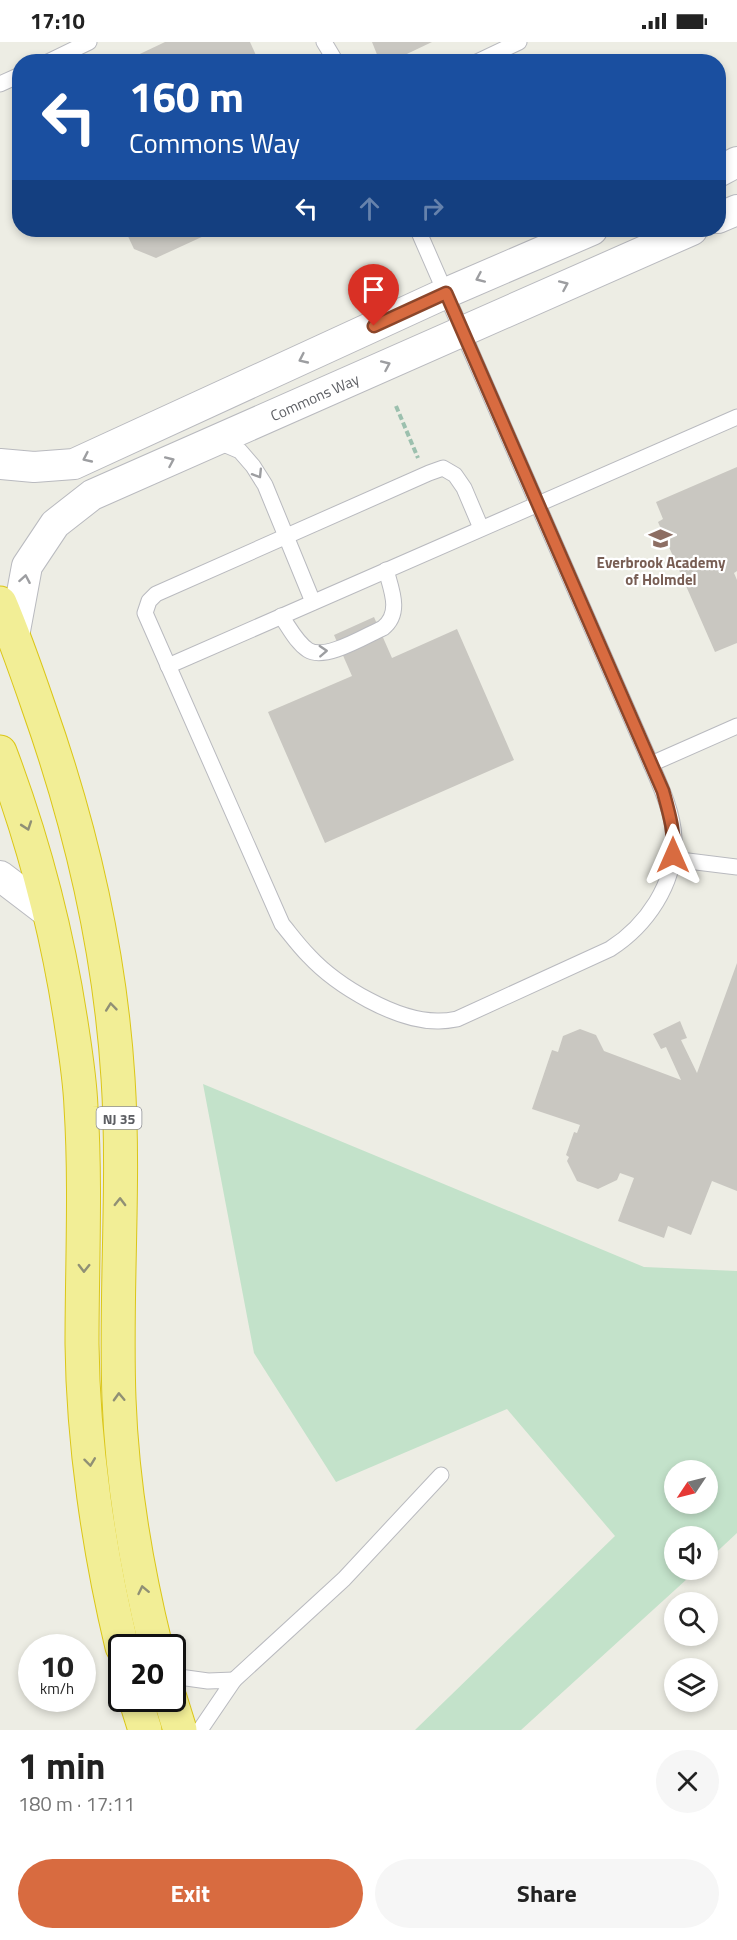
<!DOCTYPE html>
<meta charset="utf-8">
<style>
:root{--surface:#fff;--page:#f6f6f6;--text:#222;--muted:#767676;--accent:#d86b40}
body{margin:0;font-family:"Titillium Web",sans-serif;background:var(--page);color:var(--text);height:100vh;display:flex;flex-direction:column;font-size:22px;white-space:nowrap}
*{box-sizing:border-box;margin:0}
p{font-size:20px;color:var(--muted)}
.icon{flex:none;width:33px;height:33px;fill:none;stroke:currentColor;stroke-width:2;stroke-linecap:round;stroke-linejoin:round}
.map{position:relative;height:1688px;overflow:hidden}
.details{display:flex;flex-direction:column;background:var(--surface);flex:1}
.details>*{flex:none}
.hud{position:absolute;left:12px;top:12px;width:714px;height:183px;border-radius:24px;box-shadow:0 3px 9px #0003;background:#1a4fa0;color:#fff;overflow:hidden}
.needle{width:39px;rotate:235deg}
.tools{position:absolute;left:664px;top:1418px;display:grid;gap:12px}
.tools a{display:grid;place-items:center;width:54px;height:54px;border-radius:50%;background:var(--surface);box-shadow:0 3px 9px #0003;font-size:30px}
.speed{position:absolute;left:18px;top:1592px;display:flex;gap:12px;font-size:30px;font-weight:700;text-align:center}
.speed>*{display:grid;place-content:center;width:78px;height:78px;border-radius:50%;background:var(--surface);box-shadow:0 3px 9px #0003;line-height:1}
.speed small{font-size:15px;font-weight:400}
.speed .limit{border:3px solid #111;border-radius:9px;background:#fff;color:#111}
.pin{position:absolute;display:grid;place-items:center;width:51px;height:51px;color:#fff;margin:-62px -26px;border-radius:50% 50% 50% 0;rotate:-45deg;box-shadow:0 0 6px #0007}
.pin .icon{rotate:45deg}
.me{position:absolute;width:66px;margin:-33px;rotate:0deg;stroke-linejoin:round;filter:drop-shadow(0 0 4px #0008)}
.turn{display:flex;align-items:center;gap:21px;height:126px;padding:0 18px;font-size:27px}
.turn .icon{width:78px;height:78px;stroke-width:2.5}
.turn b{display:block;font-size:42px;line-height:51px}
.lanes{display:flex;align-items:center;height:57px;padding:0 18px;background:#0003;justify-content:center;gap:30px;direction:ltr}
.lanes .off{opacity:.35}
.round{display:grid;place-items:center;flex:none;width:63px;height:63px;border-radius:32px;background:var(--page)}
.overview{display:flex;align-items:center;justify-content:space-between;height:102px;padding:0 18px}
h1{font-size:36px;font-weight:700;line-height:45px}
.primary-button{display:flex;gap:12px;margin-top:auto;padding:12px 18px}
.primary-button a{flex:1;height:69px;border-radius:36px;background:var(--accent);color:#fff;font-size:24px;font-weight:700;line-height:69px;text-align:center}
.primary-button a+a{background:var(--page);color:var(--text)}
.status{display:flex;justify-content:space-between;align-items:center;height:42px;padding:0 30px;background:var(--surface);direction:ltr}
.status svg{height:16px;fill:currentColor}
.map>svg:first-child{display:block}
.green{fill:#c3e2ca;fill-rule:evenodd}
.building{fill:#c9c7c1}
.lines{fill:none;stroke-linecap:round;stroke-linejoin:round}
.lane-casing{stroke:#b9babf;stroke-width:17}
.street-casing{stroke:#b9babf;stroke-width:32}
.highway-casing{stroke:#dbc617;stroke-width:35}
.path{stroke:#9cc0ae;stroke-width:4;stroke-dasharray:6 3;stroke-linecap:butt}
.lane{stroke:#fff;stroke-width:15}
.street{stroke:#fff;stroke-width:30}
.highway{stroke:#f2ee96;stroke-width:33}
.oneway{stroke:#9d9ea1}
.oneway2{stroke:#909075}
.route-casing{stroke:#8c462a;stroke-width:15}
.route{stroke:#d86b40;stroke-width:10}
.labels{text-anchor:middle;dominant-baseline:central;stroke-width:4.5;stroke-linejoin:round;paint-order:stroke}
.shield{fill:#fff;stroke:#8d8e92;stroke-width:1.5}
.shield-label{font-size:14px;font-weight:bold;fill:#5c5e63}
.street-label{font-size:15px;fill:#5c5e63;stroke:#fff}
.education-label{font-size:15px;font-weight:bold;fill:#785e54;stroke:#fff}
</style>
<div class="status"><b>17:10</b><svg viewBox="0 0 49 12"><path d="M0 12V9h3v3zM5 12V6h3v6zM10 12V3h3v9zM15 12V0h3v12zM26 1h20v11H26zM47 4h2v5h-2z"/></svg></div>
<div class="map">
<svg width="737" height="1688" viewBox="0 0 737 1688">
<rect width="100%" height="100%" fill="#edede4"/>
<path class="green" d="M203,1042L644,1225L737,1229V1491L708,1518V1494H675V1527H698L521,1688H415L615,1494L507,1367L336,1440L254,1311ZM675,1428H708V1461H675Z"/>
<g class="building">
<path d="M165,0H250L259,20H123Z"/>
<path d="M372,0H432L390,20H380Z"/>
<path d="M125,188H217L156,216L134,207Z"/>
<path d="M737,425V529L734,531L737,538V601L715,610L658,480L663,477L656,460Z"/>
<path d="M374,575L392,616L457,587L514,718L325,801L268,670L352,634L334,593Z"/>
<path d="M737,921V1149L712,1139L691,1193L668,1184L664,1196L618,1179L634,1136L620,1131L617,1138L598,1147L577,1139L567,1119L569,1115L566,1113L574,1090L577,1091L580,1083L532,1067L552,1008L558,1010L563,994L580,987L596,993L604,1009L681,1038L666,1005L661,1007L653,992L680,979L687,996L681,998L697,1031Z"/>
</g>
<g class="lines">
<defs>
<g id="lane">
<path d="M324,0L336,20"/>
<path d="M48,20L89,0"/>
<path d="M477,20L519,0"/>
<path d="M0,42L20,33"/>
<path d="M418,188L651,722C661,745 673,771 674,796C676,842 646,884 610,907L457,977C452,978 445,979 439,979C397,980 337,944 309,914C299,904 291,893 282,882L145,571L149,559L156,552L429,431L443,426L455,433L464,446L481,486"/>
<path d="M215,401L226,403L240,409L253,424L265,443L313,560"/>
<path d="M281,574C289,585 296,600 308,608C325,619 365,594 383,586C402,571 391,547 386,528"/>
<path d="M168,624L737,375"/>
<path d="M651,722L737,684"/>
<path d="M672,817L737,825"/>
<path d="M172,1634L208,1639L234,1638L200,1688"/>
<path d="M234,1638L344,1537L441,1433"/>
</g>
<g id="street">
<path d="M718,130L737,120"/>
<path d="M718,176L737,168"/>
<path d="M0,422L34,425L74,422L446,251L592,188"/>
<path id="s1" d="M14,594L27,524L55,482L92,453L692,188"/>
<path d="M0,834L50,872"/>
</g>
<g id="highway">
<path d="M0,561C15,596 27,631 39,666C81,785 110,910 118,1036C125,1143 115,1250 119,1357C122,1440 136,1524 156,1605"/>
<path d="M0,710C34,800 58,892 72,987C76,1013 80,1039 81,1065C86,1144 82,1223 82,1302C83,1401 99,1509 122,1605"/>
<path d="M135,1656L145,1688"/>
<path d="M170,1656L180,1688"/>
</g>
</defs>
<use href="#lane" class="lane-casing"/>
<use href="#street" class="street-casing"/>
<use href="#highway" class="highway-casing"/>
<path class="path" d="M396,364L418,416"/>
<use href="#lane" class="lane"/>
<use href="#street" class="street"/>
<use href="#highway" class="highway"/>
</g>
<defs><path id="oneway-chevron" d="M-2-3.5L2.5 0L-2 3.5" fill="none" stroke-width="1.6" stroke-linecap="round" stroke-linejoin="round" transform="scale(1.5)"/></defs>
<g class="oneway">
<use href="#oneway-chevron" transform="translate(480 236) rotate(156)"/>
<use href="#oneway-chevron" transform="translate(564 243) rotate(-24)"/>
<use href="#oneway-chevron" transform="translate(303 317) rotate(155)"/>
<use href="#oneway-chevron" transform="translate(386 323) rotate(-24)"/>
<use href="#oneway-chevron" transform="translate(87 416) rotate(155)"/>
<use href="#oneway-chevron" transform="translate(170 419) rotate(-24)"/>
<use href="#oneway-chevron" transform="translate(258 432) rotate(58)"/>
<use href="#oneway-chevron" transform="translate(25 537) rotate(-80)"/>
<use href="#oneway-chevron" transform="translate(323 609) rotate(-3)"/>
</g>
<g class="oneway2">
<use href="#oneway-chevron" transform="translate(27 784) rotate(71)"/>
<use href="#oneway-chevron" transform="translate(111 965) rotate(-96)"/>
<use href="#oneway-chevron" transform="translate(120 1160) rotate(-89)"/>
<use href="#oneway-chevron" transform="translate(84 1226) rotate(91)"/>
<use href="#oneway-chevron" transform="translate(119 1355) rotate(-92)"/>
<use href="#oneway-chevron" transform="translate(90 1420) rotate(83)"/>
<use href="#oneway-chevron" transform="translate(143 1548) rotate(-102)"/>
</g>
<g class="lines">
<defs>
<path id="route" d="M374,284L446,251L663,749C669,771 675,790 673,813"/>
</defs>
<use href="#route" class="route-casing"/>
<use href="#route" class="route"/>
</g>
<defs>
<symbol id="school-bare" viewBox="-9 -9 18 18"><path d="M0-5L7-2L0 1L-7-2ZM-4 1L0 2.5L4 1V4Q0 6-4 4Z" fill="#8d6e63" stroke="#fff" stroke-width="2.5" paint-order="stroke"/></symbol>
</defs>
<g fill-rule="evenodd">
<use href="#school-bare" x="644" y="480" width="33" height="33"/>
</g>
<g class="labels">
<rect class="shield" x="96.5" y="1065" width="45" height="22" rx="4.5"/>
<g class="shield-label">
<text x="119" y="1076">NJ 35</text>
</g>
<g class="street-label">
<text stroke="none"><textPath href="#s1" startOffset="412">Commons Way</textPath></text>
</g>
<g class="education-label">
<text x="661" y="520">Everbrook Academy<tspan x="661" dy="17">of Holmdel</tspan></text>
</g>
</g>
</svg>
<div class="tools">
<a><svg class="needle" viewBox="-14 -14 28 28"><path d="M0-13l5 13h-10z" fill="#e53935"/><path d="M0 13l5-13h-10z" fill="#767676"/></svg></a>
<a><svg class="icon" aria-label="sound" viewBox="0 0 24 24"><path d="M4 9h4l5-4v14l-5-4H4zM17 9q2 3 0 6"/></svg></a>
<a><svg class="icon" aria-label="search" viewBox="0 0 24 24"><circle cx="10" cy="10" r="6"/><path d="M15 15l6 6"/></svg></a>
<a><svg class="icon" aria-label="layers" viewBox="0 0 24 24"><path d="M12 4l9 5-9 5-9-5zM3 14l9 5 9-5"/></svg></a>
</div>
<div class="speed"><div>10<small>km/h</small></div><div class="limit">20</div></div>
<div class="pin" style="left:374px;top:284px;background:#d93025"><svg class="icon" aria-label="arrive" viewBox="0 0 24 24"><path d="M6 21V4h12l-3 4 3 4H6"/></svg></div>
<svg class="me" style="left:673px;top:813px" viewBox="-20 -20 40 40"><path d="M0-17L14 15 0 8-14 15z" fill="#d86b40" stroke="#fff" stroke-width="4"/></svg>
<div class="hud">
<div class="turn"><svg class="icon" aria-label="left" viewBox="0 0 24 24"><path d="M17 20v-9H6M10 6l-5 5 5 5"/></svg><div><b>160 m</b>Commons Way</div></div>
<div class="lanes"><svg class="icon" aria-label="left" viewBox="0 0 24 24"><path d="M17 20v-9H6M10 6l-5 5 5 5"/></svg><svg class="icon off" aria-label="ahead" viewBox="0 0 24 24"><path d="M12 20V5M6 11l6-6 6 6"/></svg><svg class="icon off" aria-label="right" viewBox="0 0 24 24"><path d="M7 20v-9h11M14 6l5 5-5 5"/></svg></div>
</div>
</div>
<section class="details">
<div class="overview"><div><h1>1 min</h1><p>180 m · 17:11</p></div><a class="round"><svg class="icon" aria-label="close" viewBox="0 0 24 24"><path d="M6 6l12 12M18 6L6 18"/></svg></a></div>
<div class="primary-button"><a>Exit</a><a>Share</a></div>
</section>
